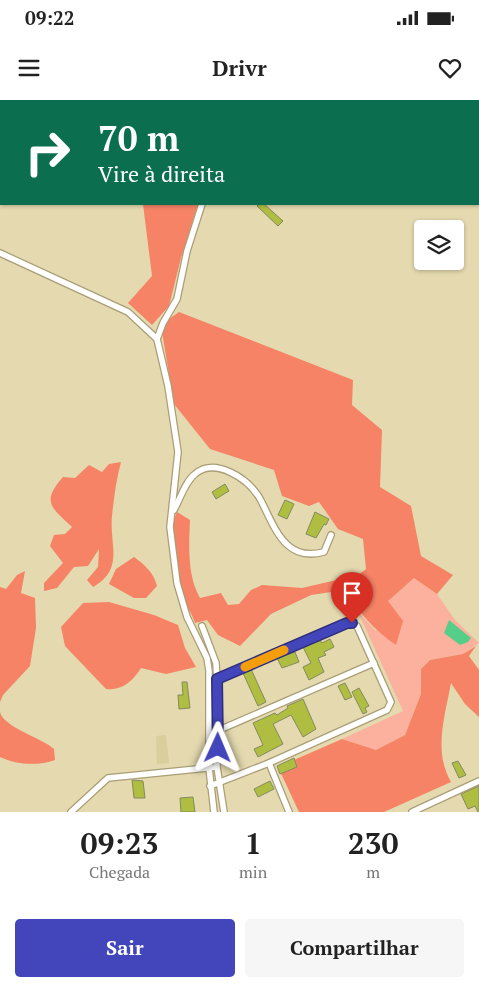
<!DOCTYPE html>
<html lang="pt">
<meta charset="utf-8">
<style>
:root{--surface:#fff;--page:#f6f6f6;--text:#222;--muted:#767676;--accent:#4346bb}
body{margin:0;font-family:"PT Serif",serif;background:var(--page);color:var(--text);height:100vh;display:flex;flex-direction:column;font-size:19px;white-space:nowrap}
*{box-sizing:border-box;margin:0}
p{font-size:16px;color:var(--muted)}
.icon{flex:none;width:28px;height:28px;fill:none;stroke:currentColor;stroke-width:2;stroke-linecap:round;stroke-linejoin:round}
.map{position:relative;height:712px;overflow:hidden}
.panel{display:flex;flex-direction:column;background:var(--surface);flex:1}
.panel>*{flex:none}
.top-card{position:absolute;left:0px;top:0px;width:480px;height:105px;box-shadow:0 1px 4px #0004;background:#0b6e4f;color:#fff;overflow:hidden}
.controls{position:absolute;left:414px;top:120px;display:grid;gap:10px}
.controls a{display:grid;place-items:center;width:50px;height:50px;border-radius:5px;background:var(--surface);box-shadow:0 1px 4px #0004;font-size:25px}
.pin{position:absolute;display:grid;place-items:center;width:42px;height:42px;color:#fff;margin:-51px -21px;border-radius:50% 50% 50% 0;rotate:-45deg;box-shadow:0 0 5px #0007}
.pin .icon{rotate:45deg}
.me{position:absolute;width:55px;margin:-28px;rotate:1deg;stroke-linejoin:round;filter:drop-shadow(0 0 4px #0008)}
.turn{display:flex;align-items:center;gap:18px;height:105px;padding:0 15px;font-size:22px}
.turn .icon{width:65px;height:65px;stroke-width:2.5}
.turn b{display:block;font-size:35px;line-height:42px}
.eta{display:flex;justify-content:space-evenly;align-items:center;height:85px;text-align:center}
.eta b{font-size:30px;font-weight:700;line-height:35px}
.cta{display:flex;gap:10px;margin-top:auto;padding:10px 15px}
.cta a{flex:1;height:58px;border-radius:5px;background:var(--accent);color:#fff;font-size:20px;font-weight:700;line-height:58px;text-align:center}
.cta a+a{background:var(--page);color:var(--text)}
.status{display:flex;justify-content:space-between;align-items:center;height:35px;padding:0 25px;background:var(--surface);direction:ltr}
.status svg{height:14px;fill:currentColor}
header{display:flex;justify-content:space-between;align-items:center;height:65px;padding:0 15px;background:var(--surface);font-size:22px;font-weight:700}
.map>svg:first-child{display:block}
.built{fill:#dace9c}
.green{fill:#fbb19d}
.forest{fill:#f68365}
.water{fill:#55ce89}
.building{fill:#afbd40;stroke:#838a62}
.lines{fill:none;stroke-linecap:round;stroke-linejoin:round}
.street-casing{stroke:#a99e75;stroke-width:8}
.street{stroke:#fff;stroke-width:5.5}
.route-casing{stroke:#2c2e7a;stroke-width:12}
.route{stroke:#4346bb;stroke-width:9}
.slow{stroke:#f59e0b;stroke-width:9}
</style>
<div class="status"><b>09:22</b><svg viewBox="0 0 49 12"><path d="M0 12V9h3v3zM5 12V6h3v6zM10 12V3h3v9zM15 12V0h3v12zM26 1h20v11H26zM47 4h2v5h-2z"/></svg></div>
<header><svg class="icon" aria-label="menu" viewBox="0 0 24 24"><path d="M4 6h16M4 12h16M4 18h16"/></svg>Drivr<svg class="icon" aria-label="heart" viewBox="0 0 24 24"><path d="M12 20l-8-8c-3-5 5-10 8-4 3-6 11-1 8 4z"/></svg></header>
<div class="map">
<svg width="479" height="712" viewBox="0 0 479 712">
<rect width="100%" height="100%" fill="#e4d9af"/>
<path class="built" d="M166,635L169,663L157,664L156,636Z"/>
<path class="green" d="M414,478L437,494L455,520L479,543L463,554L430,560L421,569V594L405,635L376,650L342,639L403,611L358,512L376,531L388,501Z"/>
<g class="forest">
<path d="M127,0H358L360,1H127Z"/>
<path d="M143,104H198L181,158L169,206L152,225L128,203L152,176Z"/>
<path d="M179,212L353,280L352,305L382,330L380,387L411,406L421,456L453,475L437,494L414,478L388,501L403,521L396,545C374,530 359,513 345,490L311,495L271,514L240,546L218,535L207,520L195,523C192,513 185,504 181,494C174,472 167,434 177,412L190,420C189,445 187,476 200,498L221,493L228,505L239,504L251,490L262,485L302,488L358,475L366,469L363,439L338,429L319,402L309,406L282,396L274,370L210,349L174,304L162,232L169,219Z"/>
<path d="M121,362C116,380 114,398 112,416C109,444 125,469 93,487L87,480L98,467L99,449L88,466L74,467L57,488L44,491V483L63,463L50,446L54,435L65,434L72,427C51,407 41,402 63,377L75,378L89,365L102,372L109,364Z"/>
<path d="M134,457C146,466 153,472 157,486L146,498H134L109,484L116,469Z"/>
<path d="M25,471L21,493L35,498L36,528L30,566L3,595L0,602V487L6,489L17,475Z"/>
<path d="M109,502L154,515L178,525L185,548L196,567L166,574L141,568C133,581 122,591 106,589L65,546L61,527L83,503Z"/>
<path d="M476,546L469,556L479,570V617L465,604L451,583C445,616 433,651 451,682L384,712H299L278,667L342,639L376,650L405,635L421,594V569L430,560L463,554Z"/>
<path d="M0,612C3,627 42,638 54,649L55,660C38,666 17,665 0,657Z"/>
</g>
<path class="water" d="M449,520L471,538L468,542L460,545L444,533Z"/>
<g class="building">
<path d="M260,104H264L283,121L278,126L257,106Z"/>
<path d="M225,384L229,391L216,399L212,392Z"/>
<path d="M285,400L294,404L287,419L278,415Z"/>
<path d="M315,412L329,419L326,425L324,424L316,438L306,434Z"/>
<path d="M330,539L334,547L324,552L326,555L318,558L324,572L309,580L303,567L311,563L303,547L320,540L322,543Z"/>
<path d="M295,552L299,562L282,568L277,558Z"/>
<path d="M251,569L266,602L258,606L243,573Z"/>
<path d="M182,582H187L190,608L179,609L178,595H183Z"/>
<path d="M345,583L352,597L345,600L338,586Z"/>
<path d="M359,588L369,606L365,608L367,612L363,614L352,592Z"/>
<path d="M303,599L316,629L303,637L291,615L273,624L283,644L258,657L254,649L263,645L253,623L275,613L277,615L288,608L287,606Z"/>
<path d="M294,658L297,667L280,674L277,666Z"/>
<path d="M458,661L466,675L459,678L452,663Z"/>
<path d="M132,680L143,681L145,698H134Z"/>
<path d="M270,681L274,689L258,697L254,689Z"/>
<path d="M479,686V712H478L475,706L468,709L461,694Z"/>
<path d="M193,697L195,712H181L180,698Z"/>
</g>
<g class="lines">
<defs>
<g id="street">
<path d="M272,1L273,0"/>
<path d="M0,153L128,212L157,239L168,286L178,352L170,427L177,483L187,517L207,558L209,571V668L214,712"/>
<path d="M157,239L163,223L177,199L187,151L202,104"/>
<path d="M174,410C180,399 185,382 195,374C215,357 247,378 259,397C274,424 283,463 324,452L331,435"/>
<path d="M202,526L216,563L217,583"/>
<path d="M211,584L217,590V667L224,712"/>
<path d="M210,634L374,563"/>
<path d="M269,663L289,712"/>
<path d="M210,686L269,663L387,610L391,602L357,526L347,523L217,579"/>
<path d="M71,712L108,678L217,667"/>
<path d="M412,712L479,681"/>
</g>
</defs>
<use href="#street" class="street-casing"/>
<use href="#street" class="street"/>
</g>
<g class="lines">
<defs>
<path id="route" d="M218,648L217,579L347,523H352"/>
</defs>
<use href="#route" class="route-casing"/>
<use href="#route" class="route"/>
<path class="slow" d="M245,567L284,550"/>
</g>
</svg>
<div class="controls">
<a><svg class="icon" aria-label="layers" viewBox="0 0 24 24"><path d="M12 4l9 5-9 5-9-5zM3 14l9 5 9-5"/></svg></a>
</div>
<div class="pin" style="left:352px;top:523px;background:#d93025"><svg class="icon" aria-label="arrive" viewBox="0 0 24 24"><path d="M6 21V4h12l-3 4 3 4H6"/></svg></div>
<svg class="me" style="left:218px;top:648px" viewBox="-20 -20 40 40"><path d="M0-17L14 15 0 8-14 15z" fill="#4346bb" stroke="#fff" stroke-width="4"/></svg>
<div class="top-card">
<div class="turn"><svg class="icon" aria-label="right" viewBox="0 0 24 24"><path d="M7 20v-9h11M14 6l5 5-5 5"/></svg><div><b>70 m</b>Vire à direita</div></div>
</div>
</div>
<section class="panel">
<div class="eta">
<div><b>09:23</b><p>Chegada</p></div>
<div><b>1</b><p>min</p></div>
<div><b>230</b><p>m</p></div>
</div>
<div class="cta"><a>Sair</a><a>Compartilhar</a></div>
</section>
